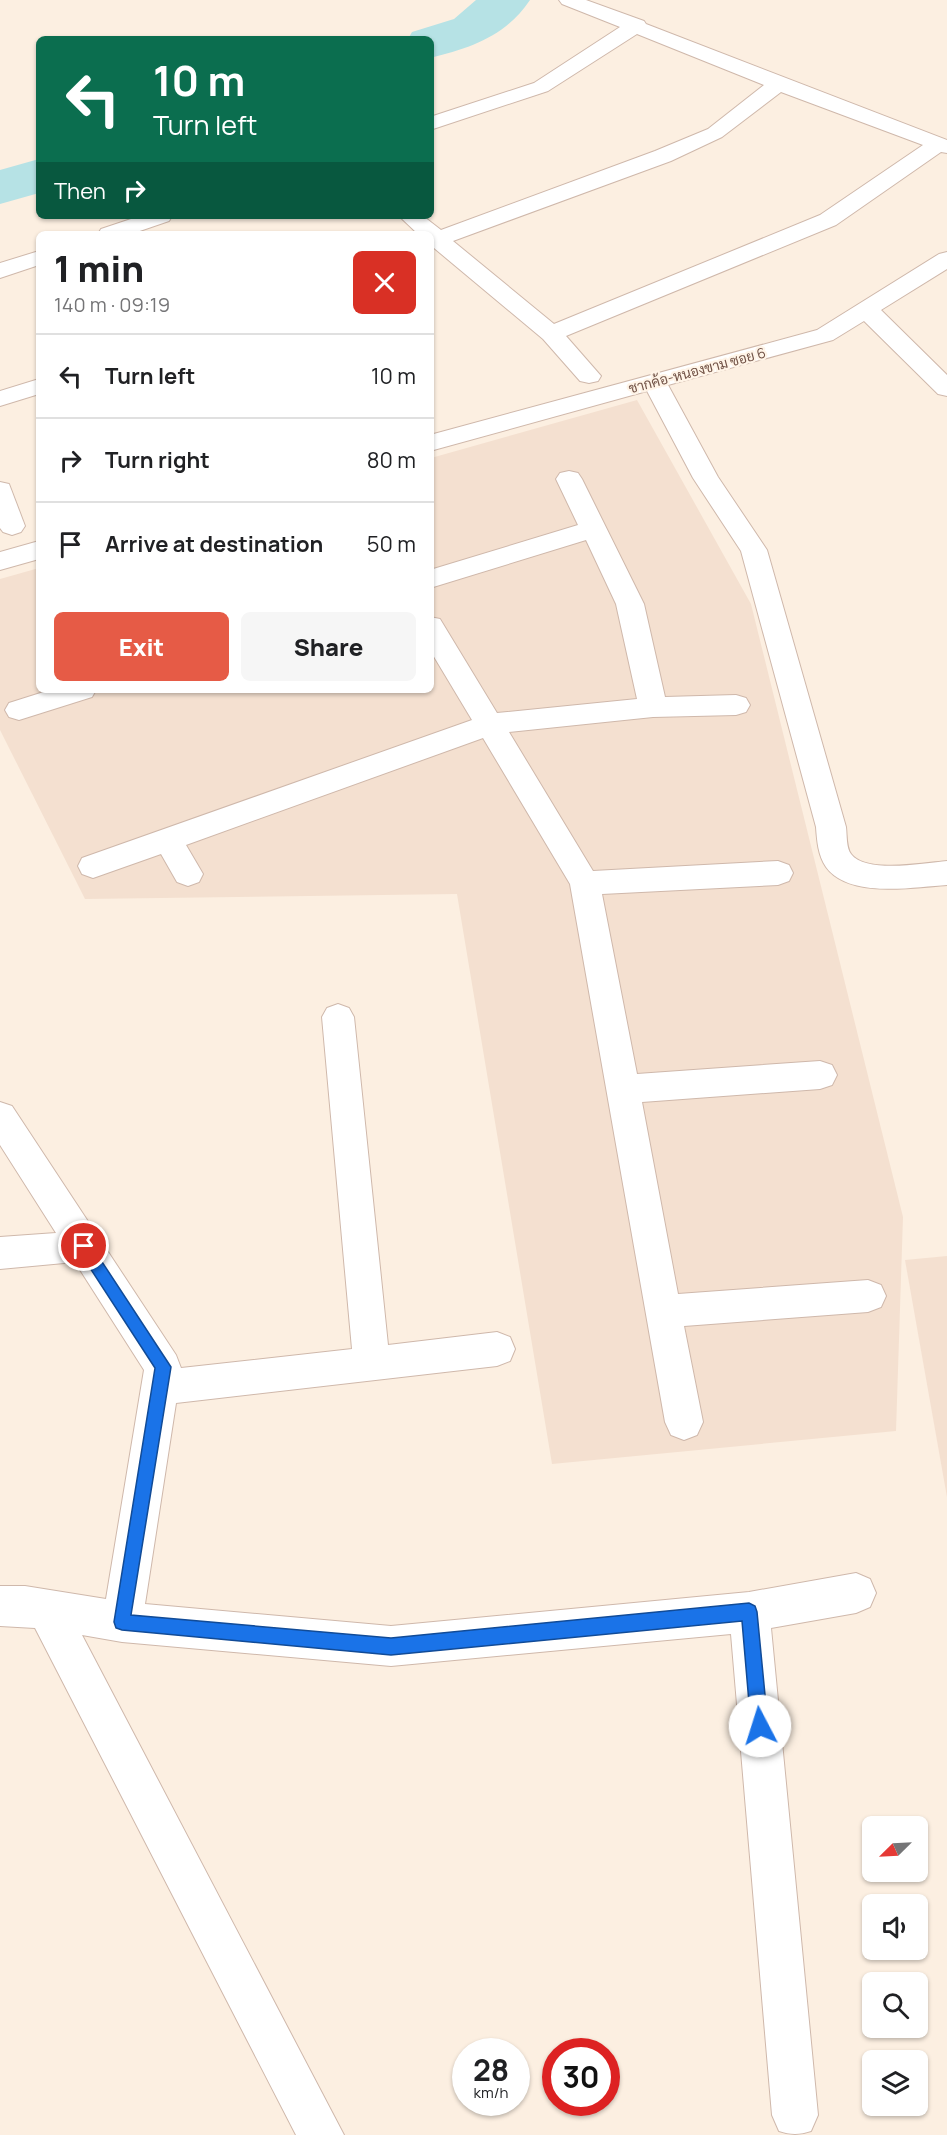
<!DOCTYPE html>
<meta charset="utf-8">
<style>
:root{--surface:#fff;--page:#f6f6f6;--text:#202124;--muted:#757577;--line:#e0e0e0;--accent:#e65b46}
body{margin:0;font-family:Manrope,Sarabun,sans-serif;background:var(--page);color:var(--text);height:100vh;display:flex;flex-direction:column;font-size:22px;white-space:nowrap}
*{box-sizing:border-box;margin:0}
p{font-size:20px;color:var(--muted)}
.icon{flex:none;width:33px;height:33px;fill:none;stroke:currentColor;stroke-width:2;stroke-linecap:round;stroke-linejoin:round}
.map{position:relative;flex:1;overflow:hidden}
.panel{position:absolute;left:36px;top:231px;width:398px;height:462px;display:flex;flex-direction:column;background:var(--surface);border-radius:9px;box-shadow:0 2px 4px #0004}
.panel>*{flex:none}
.banner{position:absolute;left:36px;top:36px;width:398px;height:183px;border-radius:9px;box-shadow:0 2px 4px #0004;background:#0b6e4f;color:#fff;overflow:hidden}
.needle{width:39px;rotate:246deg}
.buttons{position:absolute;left:862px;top:1816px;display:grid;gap:12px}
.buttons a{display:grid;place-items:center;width:66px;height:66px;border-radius:9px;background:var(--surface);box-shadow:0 2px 4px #0004;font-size:30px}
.speed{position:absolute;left:452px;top:2038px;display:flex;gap:12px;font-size:30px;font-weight:700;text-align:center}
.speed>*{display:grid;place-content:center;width:78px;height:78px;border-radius:50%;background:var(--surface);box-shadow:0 2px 4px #0004;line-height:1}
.speed small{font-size:15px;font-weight:400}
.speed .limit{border:9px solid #d22;background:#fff;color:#111}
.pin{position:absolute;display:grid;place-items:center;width:51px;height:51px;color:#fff;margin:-26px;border:3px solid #fff;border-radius:50%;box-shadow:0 2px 6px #0007}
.me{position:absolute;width:66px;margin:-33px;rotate:355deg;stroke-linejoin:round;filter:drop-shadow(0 0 4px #0008)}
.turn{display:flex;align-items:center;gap:21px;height:126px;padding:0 18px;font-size:27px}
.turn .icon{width:78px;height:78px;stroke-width:2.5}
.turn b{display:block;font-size:42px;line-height:51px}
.then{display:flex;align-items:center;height:57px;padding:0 18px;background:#0003;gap:12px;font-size:22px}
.round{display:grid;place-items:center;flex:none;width:63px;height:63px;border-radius:9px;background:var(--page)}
.head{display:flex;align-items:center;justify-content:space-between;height:102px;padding:0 18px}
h1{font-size:36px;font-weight:800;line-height:45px}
.button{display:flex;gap:12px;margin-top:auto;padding:12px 18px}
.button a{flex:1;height:69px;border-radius:9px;background:var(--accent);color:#fff;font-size:24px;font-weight:800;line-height:69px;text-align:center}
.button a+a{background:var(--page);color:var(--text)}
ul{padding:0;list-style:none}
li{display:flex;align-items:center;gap:18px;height:84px;padding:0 18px;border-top:2px solid var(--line)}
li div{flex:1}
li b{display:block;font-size:22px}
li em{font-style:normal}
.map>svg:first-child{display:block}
.residential{fill:#f4e0d0}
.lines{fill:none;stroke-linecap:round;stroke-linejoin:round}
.river{fill:#b6e2e5;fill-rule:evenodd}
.minor-casing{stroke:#cfb8ab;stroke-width:2}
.minor{fill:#fff;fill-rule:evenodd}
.route{fill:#1a73e8;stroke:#114b97;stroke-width:1.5}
.labels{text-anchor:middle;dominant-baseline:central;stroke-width:4.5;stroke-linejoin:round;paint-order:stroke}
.far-street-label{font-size:14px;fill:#735448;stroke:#fff4e7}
</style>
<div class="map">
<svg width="947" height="2135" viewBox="0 0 947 2135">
<rect width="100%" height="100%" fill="#fcefe1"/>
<g class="residential">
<path d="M637,400L751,604L903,1217L896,1431L552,1464L457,894L85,899L0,730V579L39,568V690H430L431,458Z"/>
<path d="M947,1256V1497L905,1260Z"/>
</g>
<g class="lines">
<g class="river">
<path d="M476,0H530C506,36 471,48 430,58V39H408L412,32L454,19Z"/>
<path d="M39,159V193L0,204V170Z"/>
</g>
<defs>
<g id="minor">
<path d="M559,0H586L644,21L646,24L947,140V153L941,152L836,225L566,336L601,376L598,381L589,383L580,381L543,339L434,248L430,249V234H418L399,216H423L441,230L655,151L708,129L764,85L637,34L548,91L430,130V117L534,83L620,27L562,4ZM781,92L923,145L820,215L554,324L453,241L671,161L722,137Z"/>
<path d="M140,216H172L169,221L131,234H98L101,229Z"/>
<path d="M39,251V265L0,278V263Z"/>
<path d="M947,252V269L881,310L947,375V396L938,394L864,321L833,340L668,385L718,477L767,550L846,827C847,835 846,848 851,854C866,874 925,863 947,861V885C914,887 849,899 826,867C818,855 817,841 816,827L741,551L693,478L647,391L430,451V435L817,330L939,254Z"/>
<path d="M39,379V394L0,406V391Z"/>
<path d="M569,471L578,473L582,479L644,604L665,697L736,695L746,698L750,705L746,712L736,715L653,717L509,732L593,871L778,861L789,865L793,873L789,881L778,885L602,894L637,1074L820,1061L832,1065L837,1075L832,1085L820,1089L642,1102L678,1294L868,1280L881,1285L886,1296L881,1307L868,1312L684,1326L703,1422L697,1435L684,1440L671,1435L665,1422L570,884L483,738L186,845L203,874L199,882L188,886L177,882L161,854L93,878L82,874L78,866L82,858L472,720L430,650V617L440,619L497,713L637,699L616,604L586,540L430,588V570L578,525L556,479L560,473Z"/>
<path d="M0,482L9,484L25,526L21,532L12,535L3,532L0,528Z"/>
<path d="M39,541V559L0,570V552Z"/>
<path d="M50,690H96L92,697L19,720L9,717L5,710L9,703Z"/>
<path d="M338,1004L349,1008L354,1017L388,1345L497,1332L510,1337L515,1349L510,1361L497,1366L176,1403L145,1604L391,1626L749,1592L856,1573L870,1579L876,1593L870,1607L856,1613L771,1628L818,2115L811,2131C800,2135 790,2135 779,2131L772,2115L731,1634L391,1666L122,1642L82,1635L344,2135H296L35,1628L0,1626V1586H25L106,1599L144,1370L75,1262L0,1269V1237L56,1233L0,1145V1102L12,1106L176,1355L181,1368L352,1349L322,1017L327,1008Z"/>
</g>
</defs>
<use href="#minor" class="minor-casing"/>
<use href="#minor" class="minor"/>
</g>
<path class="route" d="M84,1240L89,1242L171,1367L131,1615L391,1638L749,1603L755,1606L757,1612L768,1726L766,1732L760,1735L754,1732L751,1726L742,1621L391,1655L122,1630L116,1628L114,1622L155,1368L79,1251L77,1246L79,1242Z"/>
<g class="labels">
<g class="far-street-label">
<text transform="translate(697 370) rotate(-15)">ชากค้อ-หนองขาม ซอย 6</text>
</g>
</g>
</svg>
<div class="buttons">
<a><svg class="needle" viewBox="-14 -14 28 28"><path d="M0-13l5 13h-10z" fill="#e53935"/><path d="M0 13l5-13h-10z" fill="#757577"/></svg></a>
<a><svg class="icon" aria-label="sound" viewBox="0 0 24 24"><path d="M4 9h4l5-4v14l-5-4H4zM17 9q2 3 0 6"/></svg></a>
<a><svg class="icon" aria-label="search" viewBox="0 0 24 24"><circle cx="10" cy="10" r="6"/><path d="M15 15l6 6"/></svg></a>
<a><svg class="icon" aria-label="layers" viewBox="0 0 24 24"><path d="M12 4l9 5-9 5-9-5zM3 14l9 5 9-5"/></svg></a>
</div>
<div class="speed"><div>28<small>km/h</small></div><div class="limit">30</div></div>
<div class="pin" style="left:84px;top:1246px;background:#d93025"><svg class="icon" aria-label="arrive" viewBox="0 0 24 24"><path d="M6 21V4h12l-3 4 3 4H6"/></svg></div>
<svg class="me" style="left:760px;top:1726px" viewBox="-20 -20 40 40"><circle r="19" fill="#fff"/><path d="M0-13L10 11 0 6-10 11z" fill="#1a73e8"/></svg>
<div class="banner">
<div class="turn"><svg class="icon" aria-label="left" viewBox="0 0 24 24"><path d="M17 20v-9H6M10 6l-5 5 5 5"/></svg><div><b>10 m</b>Turn left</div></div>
<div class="then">Then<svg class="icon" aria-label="right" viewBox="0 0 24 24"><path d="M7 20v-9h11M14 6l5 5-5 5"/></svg></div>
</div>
<section class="panel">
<div class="head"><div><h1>1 min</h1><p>140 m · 09:19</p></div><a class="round" style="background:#d93025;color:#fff"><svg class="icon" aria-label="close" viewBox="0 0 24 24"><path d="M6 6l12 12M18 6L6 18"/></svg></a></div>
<ul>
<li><svg class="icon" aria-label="left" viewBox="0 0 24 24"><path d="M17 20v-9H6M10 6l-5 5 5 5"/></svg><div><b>Turn left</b></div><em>10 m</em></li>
<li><svg class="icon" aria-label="right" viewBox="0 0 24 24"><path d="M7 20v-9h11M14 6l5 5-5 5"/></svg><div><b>Turn right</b></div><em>80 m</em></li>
<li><svg class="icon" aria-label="arrive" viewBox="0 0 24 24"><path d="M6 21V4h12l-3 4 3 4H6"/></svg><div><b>Arrive at destination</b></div><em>50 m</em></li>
</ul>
<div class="button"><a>Exit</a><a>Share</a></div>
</section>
</div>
